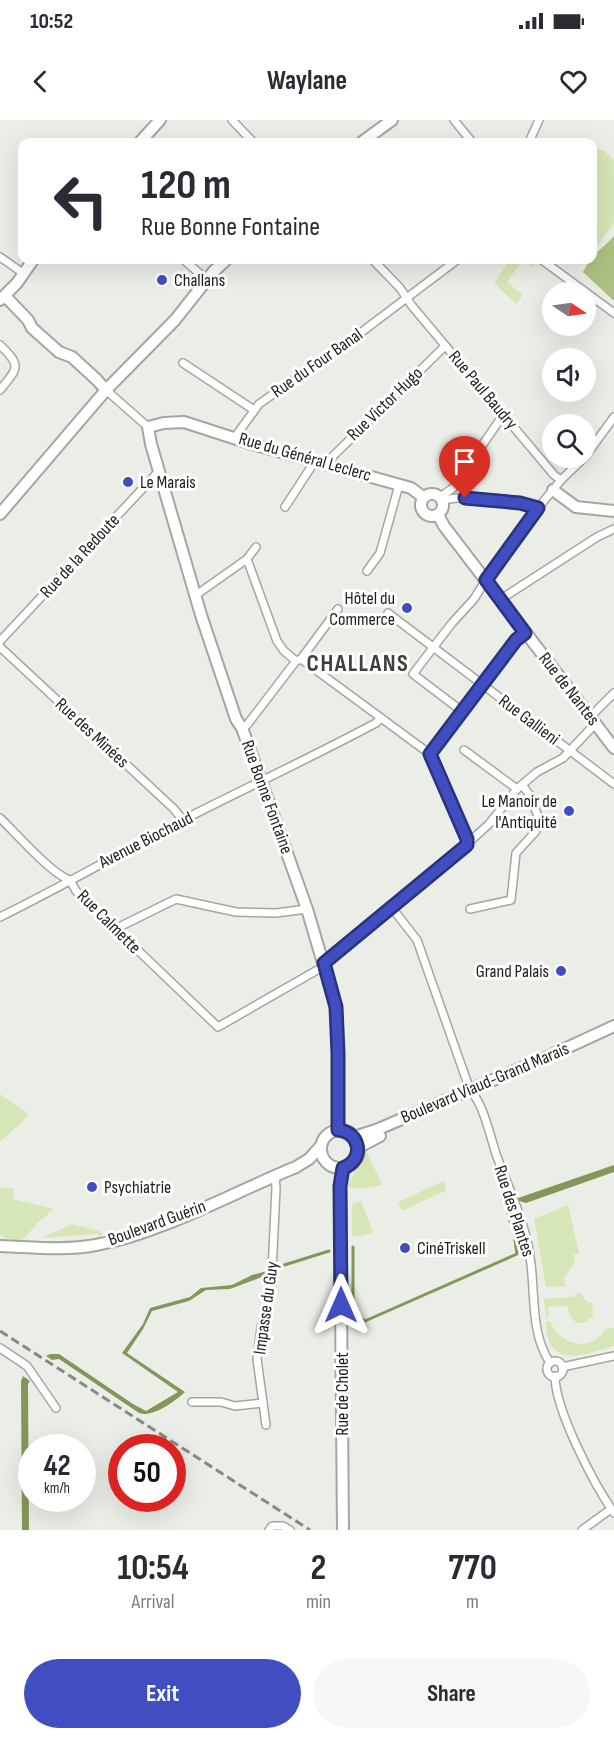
<!DOCTYPE html>
<meta charset="utf-8">
<style>
:root{--surface:#fff;--page:#f7f7f7;--text:#2b2b33;--muted:#7c7c81;--accent:#404ec2}
body{margin:0;font-family:"Sofia Sans Condensed",sans-serif;background:var(--page);color:var(--text);height:100vh;display:flex;flex-direction:column;font-size:22px;white-space:nowrap}
*{box-sizing:border-box;margin:0}
p{font-size:20px;color:var(--muted)}
.icon{flex:none;width:33px;height:33px;fill:none;stroke:currentColor;stroke-width:2;stroke-linecap:round;stroke-linejoin:round}
.map{position:relative;height:1410px;overflow:hidden}
.details{display:flex;flex-direction:column;background:var(--surface);flex:1}
.details>*{flex:none}
.hud{position:absolute;left:18px;top:18px;width:579px;height:126px;border-radius:12px;box-shadow:0 6px 24px #0002;background:#fff;color:var(--text);overflow:hidden}
.needle{width:39px;rotate:103deg}
.tools{position:absolute;left:542px;top:162px;display:grid;gap:12px}
.tools a{display:grid;place-items:center;width:54px;height:54px;border-radius:50%;background:var(--surface);box-shadow:0 6px 24px #0002;font-size:30px}
.speed{position:absolute;left:18px;top:1314px;display:flex;gap:12px;font-size:30px;font-weight:700;text-align:center}
.speed>*{display:grid;place-content:center;width:78px;height:78px;border-radius:50%;background:var(--surface);box-shadow:0 6px 24px #0002;line-height:1}
.speed small{font-size:15px;font-weight:400}
.speed .limit{border:9px solid #d22;background:#fff;color:#111}
.pin{position:absolute;display:grid;place-items:center;width:51px;height:51px;color:#fff;margin:-62px -26px;border-radius:50% 50% 50% 0;rotate:-45deg;box-shadow:0 0 6px #0007}
.pin .icon{rotate:45deg}
.me{position:absolute;width:66px;margin:-33px;rotate:0deg;stroke-linejoin:round;filter:drop-shadow(0 0 4px #0008)}
.turn{display:flex;align-items:center;gap:21px;height:126px;padding:0 24px;font-size:27px}
.turn .icon{width:78px;height:78px;stroke-width:2.5}
.turn b{display:block;font-size:42px;line-height:51px}
.eta{display:flex;justify-content:space-evenly;align-items:center;height:102px;text-align:center}
.eta b{font-size:36px;font-weight:700;line-height:42px}
.button{display:flex;gap:12px;margin-top:auto;padding:12px 24px}
.button a{flex:1;height:69px;border-radius:36px;background:var(--accent);color:#fff;font-size:24px;font-weight:700;line-height:69px;text-align:center}
.button a+a{background:var(--page);color:var(--text)}
.status{display:flex;justify-content:space-between;align-items:center;height:42px;padding:0 30px;background:var(--surface);direction:ltr}
.status svg{height:16px;fill:currentColor}
header{display:flex;justify-content:space-between;align-items:center;height:78px;padding:0 24px;background:var(--surface);font-size:27px;font-weight:700}
.map>svg:first-child{display:block}
.green{fill:#d7e6b7}
.forest{fill:#adc081}
.water{fill:#84975a}
.lines{fill:none;stroke-linecap:round;stroke-linejoin:round}
.stream{stroke:#84975a;stroke-width:3}
.street-casing{stroke:#a4a6a0;stroke-width:10}
.secondary-casing{stroke:#a4a6a0;stroke-width:14}
.street{stroke:#fff;stroke-width:7}
.secondary{stroke:#fff;stroke-width:10}
.rail{stroke:#878985;stroke-width:3;stroke-dasharray:9 4.5;stroke-linecap:butt}
.route-casing{stroke:#2a337e;stroke-width:15}
.route{stroke:#404ec2;stroke-width:10}
.poi-dot{fill:#404ec2;stroke:#fff;stroke-width:2}
.labels{text-anchor:middle;dominant-baseline:central;stroke-width:6;stroke-linejoin:round;paint-order:stroke}
.poi-label{font-size:18px;fill:#1d1e1c;stroke:#fff;text-anchor:start}
.street-label{font-size:18px;fill:#1d1e1c;stroke:#fff}
.district-label{font-size:24px;font-weight:bold;letter-spacing:1.5px;fill:#3d3f3a;stroke:#fff}
</style>
<div class="status"><b>10:52</b><svg viewBox="0 0 49 12"><path d="M0 12V9h3v3zM5 12V6h3v6zM10 12V3h3v9zM15 12V0h3v12zM26 1h20v11H26zM47 4h2v5h-2z"/></svg></div>
<header><svg class="icon" aria-label="back" viewBox="0 0 24 24"><path d="M15 5l-7 7 7 7"/></svg>Waylane<svg class="icon" aria-label="heart" viewBox="0 0 24 24"><path d="M12 20l-8-8c-3-5 5-10 8-4 3-6 11-1 8 4z"/></svg></header>
<div class="map">
<svg width="614" height="1410" viewBox="0 0 614 1410">
<rect width="100%" height="100%" fill="#ebeee7"/>
<g class="green">
<path d="M593,27L604,31L614,40V103L595,129L593,127Z"/>
<path d="M510,140H533L536,142L532,148L525,142L523,144L521,143L507,162L523,175L516,184L494,163Z"/>
<path d="M0,974L27,993L28,996L0,1022Z"/>
<path d="M367,1032L382,1065L361,1069L346,1067Z"/>
<path d="M444,1061L446,1068L445,1071L404,1090L401,1089L398,1082Z"/>
<path d="M0,1067L14,1069L13,1079L54,1089L37,1103L24,1119L19,1121L2,1117L0,1113Z"/>
<path d="M361,1081L373,1112L362,1116H352V1085Z"/>
<path d="M568,1085L579,1133L573,1135L575,1141L564,1159L565,1166L546,1167L534,1099Z"/>
<path d="M72,1104L99,1111L102,1113L100,1118L98,1114L42,1118Z"/>
<path d="M578,1172L582,1174L584,1179L589,1183L592,1182L593,1196C579,1210 571,1202 567,1186L548,1187L549,1197L546,1196L544,1179L574,1177Z"/>
<path d="M550,1201C559,1225 592,1234 605,1209L614,1208V1226C596,1230 564,1246 551,1225C547,1219 547,1209 545,1202Z"/>
</g>
<path class="forest" d="M614,116V181L583,152C587,145 591,137 596,133C603,127 608,123 614,116Z"/>
<g class="water">
<path d="M614,1045V1052L526,1083L519,1081L518,1078Z"/>
<path d="M267,1151V1155L230,1169L206,1170L189,1181L152,1191L143,1209L127,1233L185,1272C175,1281 153,1298 139,1293L59,1239L52,1240L46,1236L50,1234H59L133,1284L146,1291L178,1272L122,1233L143,1204L150,1188L190,1177L201,1168L232,1165L252,1155Z"/>
<path d="M23,1256L30,1261L28,1264L29,1410H22L21,1261Z"/>
</g>
<g class="lines">
<g class="stream">
<path d="M506,1085L510,1102"/>
<path d="M353,1127V1186L357,1196L365,1201L517,1134L515,1120"/>
<path d="M264,1154L278,1147L329,1131"/>
</g>
<defs>
<g id="street">
<path d="M232,0L253,22"/>
<path d="M454,0L472,22"/>
<path d="M529,22L539,0"/>
<path d="M0,137L23,153"/>
<path d="M184,140L207,160"/>
<path d="M373,140L400,168L412,186L554,355L561,360"/>
<path d="M542,140L614,193"/>
<path d="M0,225C22,246 18,248 0,270"/>
<path d="M183,243L254,290"/>
<path d="M106,270L148,307"/>
<path d="M235,317L259,284L355,217L457,140"/>
<path d="M326,343L445,226"/>
<path d="M440,377L453,368L503,295"/>
<path d="M443,380C473,374 508,381 538,388"/>
<path d="M285,387L315,341"/>
<path d="M247,439L277,521L284,531L296,541"/>
<path d="M367,451L380,433L399,365"/>
<path d="M196,475L247,439L256,427"/>
<path d="M501,479L597,417L614,409"/>
<path d="M388,493L614,664"/>
<path d="M0,521L159,351"/>
<path d="M0,527L173,688L183,700"/>
<path d="M301,539L430,634L467,719V725"/>
<path d="M463,592L413,554L452,503L474,479L493,448L538,388L561,360L585,337L614,297"/>
<path d="M590,597L614,573"/>
<path d="M242,608L247,605L296,541L301,539L338,489"/>
<path d="M464,630L517,669"/>
<path d="M430,634L516,520L526,513"/>
<path d="M0,698C16,713 51,754 70,760L76,771L218,907L319,849L457,733L489,704L517,669L537,652L563,638L595,604"/>
<path d="M392,788L417,820L470,970C483,983 490,1015 496,1034C509,1070 527,1105 531,1144C535,1177 531,1214 550,1243"/>
<path d="M470,789L511,780L516,733L536,711L538,696L529,674L522,665"/>
<path d="M0,797C61,767 120,733 181,701C246,668 312,637 376,603L381,598"/>
<path d="M117,810L123,805L176,779L236,792L276,793L307,789"/>
<path d="M0,1228L27,1246L56,1288"/>
<circle cx="555" cy="1249" r="8"/>
<path d="M562,1247L614,1236"/>
<path d="M555,1256C555,1290 594,1364 614,1393"/>
<path d="M192,1282H221L235,1286L263,1283"/>
<path d="M266,1305L257,1239L261,1208L271,1173L276,1068L275,1056"/>
<path d="M269,1410L272,1406H283L290,1410"/>
<path d="M582,1410L611,1389"/>
</g>
<g id="secondary">
<path d="M140,22L160,0"/>
<path d="M362,22L392,0"/>
<path d="M5,176L28,200L32,208L59,232L72,237L97,260L106,270"/>
<path d="M0,180L17,163L33,140"/>
<path d="M553,370L576,387L614,391"/>
<circle cx="432" cy="385" r="11"/>
<path d="M0,394L106,270L175,200L213,152L226,140"/>
<path d="M438,395L444,406L614,628"/>
<circle cx="340" cy="1029" r="19"/>
<path d="M338,1010V933L336,887L307,789L254,641L242,608L236,599L201,495L151,324L148,307L164,303L184,302L252,324L411,368L423,377"/>
<path d="M354,1017L376,1010L547,937L614,906"/>
<path d="M359,1027L380,1016"/>
<path d="M0,1126C32,1127 63,1131 96,1125C162,1113 232,1073 296,1047L309,1039L320,1027"/>
<path d="M343,1410L340,1066L343,1048"/>
</g>
</defs>
<use href="#street" class="street-casing"/>
<use href="#secondary" class="secondary-casing"/>
<use href="#street" class="street"/>
<use href="#secondary" class="secondary"/>
<path class="rail" d="M0,1211L310,1410"/>
</g>
<g class="lines">
<defs>
<path id="route" d="M341,1185L340,1066L343,1048C365,1040 361,1012 338,1010V933L336,887L324,843L467,725V719L430,634L516,520L525,513L486,460L538,388L520,383L465,378"/>
</defs>
<use href="#route" class="route-casing"/>
<use href="#route" class="route"/>
</g>
<g class="poi-dot">
<circle cx="162" cy="160" r="6"/>
<circle cx="128" cy="362" r="6"/>
<circle cx="407" cy="488" r="6"/>
<circle cx="569" cy="691" r="6"/>
<circle cx="561" cy="851" r="6"/>
<circle cx="92" cy="1067" r="6"/>
<circle cx="405" cy="1128" r="6"/>
</g>
<g class="labels">
<g class="poi-label">
<text x="174" y="160">Challans</text>
<text x="140" y="362">Le Marais</text>
<text x="395" y="478" text-anchor="end">Hôtel du<tspan x="395" dy="21">Commerce</tspan></text>
<text x="557" y="681" text-anchor="end">Le Manoir de<tspan x="557" dy="21">l'Antiquité</tspan></text>
<text x="549" y="851" text-anchor="end">Grand Palais</text>
<text x="104" y="1067">Psychiatrie</text>
<text x="417" y="1128">CinéTriskell</text>
</g>
<g class="street-label">
<text transform="translate(317 243) rotate(-35)">Rue du Four Banal</text>
<text transform="translate(483 270) rotate(50)">Rue Paul Baudry</text>
<text transform="translate(385 284) rotate(-44)">Rue Victor Hugo</text>
<text transform="translate(305 337) rotate(16)">Rue du Général Leclerc</text>
<text transform="translate(80 436) rotate(-47)">Rue de la Redoute</text>
<text transform="translate(569 569) rotate(52)">Rue de Nantes</text>
<text transform="translate(529 600) rotate(37)">Rue Gallieni</text>
<text transform="translate(92 613) rotate(43)">Rue des Minées</text>
<text transform="translate(267 677) rotate(70)">Rue Bonne Fontaine</text>
<text transform="translate(146 720) rotate(-27)">Avenue Biochaud</text>
<text transform="translate(109 802) rotate(45)">Rue Calmette</text>
<text transform="translate(485 963) rotate(-23)">Boulevard Viaud-Grand Marais</text>
<text transform="translate(514 1091) rotate(72)">Rue des Plantes</text>
<text transform="translate(157 1103) rotate(-20)">Boulevard Guérin</text>
<text transform="translate(266 1188) rotate(-82)">Impasse du Guy</text>
<text transform="translate(342 1274) rotate(-90)">Rue de Cholet</text>
</g>
<g class="district-label">
<text x="358" y="543">CHALLANS</text>
</g>
</g>
</svg>
<div class="tools">
<a><svg class="needle" viewBox="-14 -14 28 28"><path d="M0-13l5 13h-10z" fill="#e53935"/><path d="M0 13l5-13h-10z" fill="#7c7c81"/></svg></a>
<a><svg class="icon" aria-label="sound" viewBox="0 0 24 24"><path d="M4 9h4l5-4v14l-5-4H4zM17 9q2 3 0 6"/></svg></a>
<a><svg class="icon" aria-label="search" viewBox="0 0 24 24"><circle cx="10" cy="10" r="6"/><path d="M15 15l6 6"/></svg></a>
</div>
<div class="speed"><div>42<small>km/h</small></div><div class="limit">50</div></div>
<div class="pin" style="left:465px;top:378px;background:#d93025"><svg class="icon" aria-label="arrive" viewBox="0 0 24 24"><path d="M6 21V4h12l-3 4 3 4H6"/></svg></div>
<svg class="me" style="left:341px;top:1185px" viewBox="-20 -20 40 40"><path d="M0-17L14 15 0 8-14 15z" fill="#404ec2" stroke="#fff" stroke-width="4"/></svg>
<div class="hud">
<div class="turn"><svg class="icon" aria-label="left" viewBox="0 0 24 24"><path d="M17 20v-9H6M10 6l-5 5 5 5"/></svg><div><b>120 m</b>Rue Bonne Fontaine</div></div>
</div>
</div>
<section class="details">
<div class="eta">
<div><b>10:54</b><p>Arrival</p></div>
<div><b>2</b><p>min</p></div>
<div><b>770</b><p>m</p></div>
</div>
<div class="button"><a>Exit</a><a>Share</a></div>
</section>
